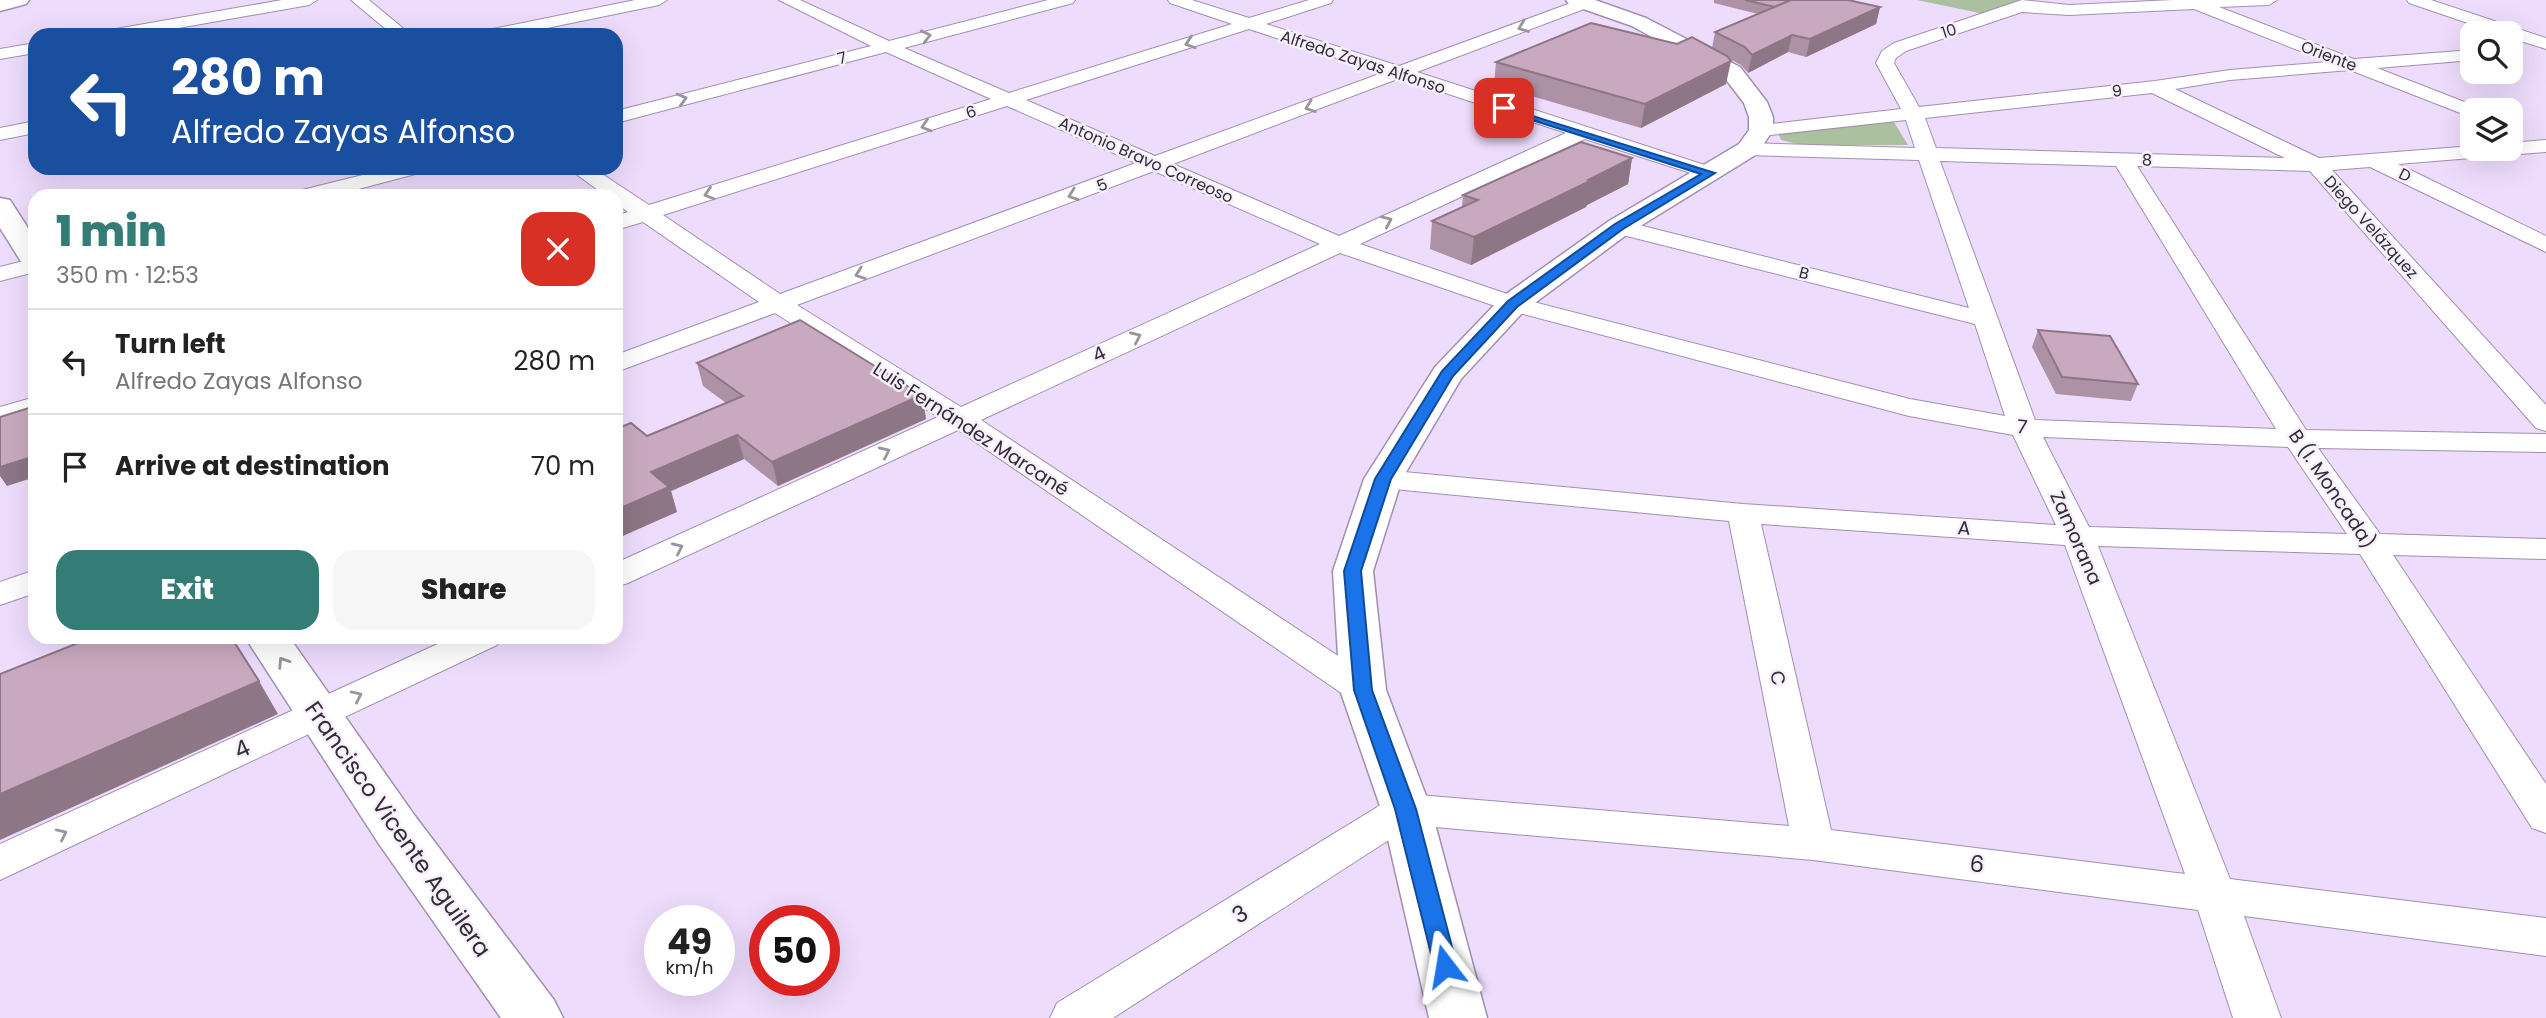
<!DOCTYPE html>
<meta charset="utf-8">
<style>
:root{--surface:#fff;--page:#f6f6f6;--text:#222;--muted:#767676;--line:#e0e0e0;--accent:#347c76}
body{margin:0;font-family:Poppins,sans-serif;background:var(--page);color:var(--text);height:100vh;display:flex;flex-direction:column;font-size:26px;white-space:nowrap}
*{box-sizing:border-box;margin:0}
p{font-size:23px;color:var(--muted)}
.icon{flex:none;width:38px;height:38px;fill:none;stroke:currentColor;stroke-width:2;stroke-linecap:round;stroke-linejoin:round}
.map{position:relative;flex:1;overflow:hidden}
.details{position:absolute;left:28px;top:189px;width:595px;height:455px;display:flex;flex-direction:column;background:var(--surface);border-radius:21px;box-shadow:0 7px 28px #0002}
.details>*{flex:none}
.top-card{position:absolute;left:28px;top:28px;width:595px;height:147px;border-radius:21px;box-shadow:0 7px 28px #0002;background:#1a4fa0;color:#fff;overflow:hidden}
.controls{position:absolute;left:2460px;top:21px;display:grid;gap:14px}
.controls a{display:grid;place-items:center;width:63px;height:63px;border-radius:14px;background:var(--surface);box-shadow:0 7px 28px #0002;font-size:35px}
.speed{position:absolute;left:644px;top:905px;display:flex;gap:14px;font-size:35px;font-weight:700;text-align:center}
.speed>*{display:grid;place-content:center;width:91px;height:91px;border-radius:50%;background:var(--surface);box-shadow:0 7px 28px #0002;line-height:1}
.speed small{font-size:18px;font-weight:400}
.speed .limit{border:10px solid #d22;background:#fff;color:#111}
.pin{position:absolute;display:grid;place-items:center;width:60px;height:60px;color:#fff;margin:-30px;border-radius:14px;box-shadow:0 4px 10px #0006}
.me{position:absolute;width:77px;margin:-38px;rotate:346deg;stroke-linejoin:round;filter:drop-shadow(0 0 5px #0008)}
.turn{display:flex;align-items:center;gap:24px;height:147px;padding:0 28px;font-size:32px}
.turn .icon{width:91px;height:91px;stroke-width:2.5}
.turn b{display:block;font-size:49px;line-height:60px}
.round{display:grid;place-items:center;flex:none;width:74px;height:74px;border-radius:21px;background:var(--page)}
.head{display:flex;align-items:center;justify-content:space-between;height:119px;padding:0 28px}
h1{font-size:42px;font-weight:800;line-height:52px;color:var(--accent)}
.primary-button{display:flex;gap:14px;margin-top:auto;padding:14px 28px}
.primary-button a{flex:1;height:80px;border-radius:21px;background:var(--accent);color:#fff;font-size:28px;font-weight:800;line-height:80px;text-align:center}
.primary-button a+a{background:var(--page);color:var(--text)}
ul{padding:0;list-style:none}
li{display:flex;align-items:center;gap:21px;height:105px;padding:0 28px;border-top:2px solid var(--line)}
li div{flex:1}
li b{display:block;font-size:26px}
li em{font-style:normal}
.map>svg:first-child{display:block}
.green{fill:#abc09e}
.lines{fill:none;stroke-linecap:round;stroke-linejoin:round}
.minor-casing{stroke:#a090ae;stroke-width:2}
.secondary-casing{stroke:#a090ae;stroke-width:3}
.minor{fill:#fff;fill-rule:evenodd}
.secondary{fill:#fff;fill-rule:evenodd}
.wall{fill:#ad91a4}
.shaded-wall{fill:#8d7686}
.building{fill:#c9a9bf;stroke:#8d7686;stroke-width:2}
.oneway{stroke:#98959c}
.route{fill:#1a73e8;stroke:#114b97;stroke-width:2}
.labels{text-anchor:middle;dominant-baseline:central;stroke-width:5;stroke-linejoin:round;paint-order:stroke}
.far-street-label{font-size:16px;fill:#322b38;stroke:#f6effc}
.street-label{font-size:19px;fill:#322b38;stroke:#f6effc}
.near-street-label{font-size:23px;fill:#322b38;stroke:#f6effc}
</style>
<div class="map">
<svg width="2546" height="1018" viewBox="0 0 2546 1018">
<rect width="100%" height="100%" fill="#eedcfd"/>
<g class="green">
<path d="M1917,0H2022L1989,15Z"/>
<path d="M1892,119L1908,145H1802L1781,140L1779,135L1795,129Z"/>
</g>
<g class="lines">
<defs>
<g id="minor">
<path d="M282,0H317L309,5L139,35H102L110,30Z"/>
<path d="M351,0H369L411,35H393Z"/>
<path d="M635,0H667L659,5L513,35H480L488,30Z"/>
<path d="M779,0H800L889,41L1048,0H1075L1073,3L904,48L1009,93L1232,24L1170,3L1168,0H1192L1249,18L1309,0H1333L1331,3L1266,24L1399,66L1579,0H1592L1594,3L1592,6L1417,72L1717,169L1721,173L1717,177H1703L1585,139L1360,244L1522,299L1910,399L2005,416L1975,324L1611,232L1608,227L1611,222L1619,220L1969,308L1919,160L1748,155L1741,153L1738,149L1741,145L1748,143L1915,148L1906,120L1761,136L1754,134L1751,130L1754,126L1901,109L1876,63L1882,51L1894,43L2022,0L2069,5L2173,0H2277L2269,5L2219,7L2354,59L2473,50V60L2377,68L2480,108L2481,110H2473V118L2350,70L2230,80L2175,89L2319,158L2473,146V149H2511V143L2546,140V152L2398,164L2546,236V252L2370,167L2332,170L2546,405V431L2536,428L2310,171L2137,166L2306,430L2546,434V452L2318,448L2380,534L2546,539V559L2393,555L2546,784V833L2532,828L2360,554L2098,546L2230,879L2546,918V956L2244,916L2281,1018H2233L2198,910L1813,860L1412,825L1113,1018H1050L1057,1003L1392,798L1406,794L1789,826L1729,521L1383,488L1372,485L1368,479L1372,473L1383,470L1743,504L2056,525L2013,435L1909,416L1504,309L1340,253L981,420L1376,681L1382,690L1376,699L1363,703L1350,699L958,430L628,583L616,587V563L938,417L775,313L616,372V355L759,302L643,222L616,230V216L628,212L616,203V196H606L568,168H593L649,205L991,99L886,52L616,123V111L871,46ZM2194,9L2328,62L2230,70L2155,81L1919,107L1894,63L1896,58L1906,51L2022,12L2069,15ZM1249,29L1382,73L1155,156L1026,100ZM1400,78L1566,133L1339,236L1173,164ZM2152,93L2285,158L1936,148L1925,118ZM1007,106L1136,163L780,294L663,215ZM1940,161L2116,166L2276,429L2035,420ZM1154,171L1320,244L961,407L797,305ZM2043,437L2288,447L2347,534L2089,527ZM1761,524L2065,545L2185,874L1831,830Z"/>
<path d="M2407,0H2431L2546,38V49L2511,38V33H2497L2409,3Z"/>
<path d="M35,43V53L0,59V49Z"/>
<path d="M35,121V133L0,140V128Z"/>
<path d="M391,168H427L423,172L332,196H295L298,191Z"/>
<path d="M35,258V272L0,281V267Z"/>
<path d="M35,397V414L0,425V407Z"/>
<path d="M35,570V593L0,605V582Z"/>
<path d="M453,637H502L497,645L0,880V844Z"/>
</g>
<g id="secondary">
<path d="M0,0H29L26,4L0,11Z"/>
<path d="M1566,0H1595L1646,18L1740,67L1767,102L1773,117V130L1757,154L1629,233L1524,311L1461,379L1402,479L1373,571L1386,690L1431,809L1487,1018H1429L1381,809L1340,690L1333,571L1364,479L1435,367L1502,297L1609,221L1739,144L1749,130V117L1744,103L1724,77L1632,26L1569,4Z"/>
<path d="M0,198L10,200L35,239V271L25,268L0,228Z"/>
<path d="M245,637H289L415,816L554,1000L563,1018H501L379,844Z"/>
</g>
</defs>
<use href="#minor" class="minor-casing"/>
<use href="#secondary" class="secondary-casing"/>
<use href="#minor" class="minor"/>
<use href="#secondary" class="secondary"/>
</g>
<g class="wall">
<path d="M1714,0H1848L1880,7L1876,24L1806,57L1788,52L1748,73L1741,65L1728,58L1726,84L1641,128L1494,85L1496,62L1712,48L1715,32L1758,14L1714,3Z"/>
<path d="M1632,158L1628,184L1587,205L1586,207L1471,265L1430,249L1432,221L1462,208L1463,195Z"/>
<path d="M2038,330L2138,384L2131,401L2056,394L2032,347Z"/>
<path d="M697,363L922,395L926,419L778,486L744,459L671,491L677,512L647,436L726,403L703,386Z"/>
</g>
<g class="shaded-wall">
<path d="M1880,7L1876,24L1806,57L1810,39Z"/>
<path d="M1792,35L1788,52L1748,73L1752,55Z"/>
<path d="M1731,61L1726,84L1641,128L1645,104Z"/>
<path d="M1632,158L1628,184L1587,205L1586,207L1471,265L1474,237Z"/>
<path d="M922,395L926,419L778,486L772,462Z"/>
<path d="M737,435L744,459L671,491L677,512L616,539V510L651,472Z"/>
<path d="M35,456V477L7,486L0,476V467Z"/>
<path d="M259,681L278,714L0,840V794Z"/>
</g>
<g class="building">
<path d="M1745,0H1791L1775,7Z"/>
<path d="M1791,0H1848L1880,7L1810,39L1792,35L1752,55L1745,47L1715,32Z"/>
<path d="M1591,23L1677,44L1692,37L1727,56L1731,61L1645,104L1496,62Z"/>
<path d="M1581,142L1632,158L1588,180L1590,181L1474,237L1432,221L1478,200L1463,195Z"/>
<path d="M800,320L922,395L772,462L737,435L651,472L669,487L616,510V429L631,423L647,436L743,396L697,363Z"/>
<path d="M2038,330L2110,336L2138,384L2062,377Z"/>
<path d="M35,406V456L0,467V417Z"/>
<path d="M93,637H231L259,681L0,794V674Z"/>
</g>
<defs><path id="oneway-chevron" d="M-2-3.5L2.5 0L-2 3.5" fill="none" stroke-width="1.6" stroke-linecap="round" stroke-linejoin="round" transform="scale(1.75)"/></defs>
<g class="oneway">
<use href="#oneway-chevron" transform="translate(1523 27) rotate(159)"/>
<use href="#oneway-chevron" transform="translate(926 36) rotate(-14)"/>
<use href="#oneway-chevron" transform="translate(1190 43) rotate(162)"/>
<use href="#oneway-chevron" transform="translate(682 99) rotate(-15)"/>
<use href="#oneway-chevron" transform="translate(1310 107) rotate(160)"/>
<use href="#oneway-chevron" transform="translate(926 126) rotate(163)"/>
<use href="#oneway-chevron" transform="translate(709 194) rotate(163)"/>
<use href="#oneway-chevron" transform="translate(1073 195) rotate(160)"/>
<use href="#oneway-chevron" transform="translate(1387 221) rotate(-24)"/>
<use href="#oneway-chevron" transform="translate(860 274) rotate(160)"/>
<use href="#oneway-chevron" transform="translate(1136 337) rotate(-25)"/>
<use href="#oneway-chevron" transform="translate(885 452) rotate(-25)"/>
<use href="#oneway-chevron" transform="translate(678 548) rotate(-25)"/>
<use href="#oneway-chevron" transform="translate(283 662) rotate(-123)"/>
<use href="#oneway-chevron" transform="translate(357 696) rotate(-25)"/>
<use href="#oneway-chevron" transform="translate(62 834) rotate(-25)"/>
</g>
<path class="route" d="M1501,106L1715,173L1623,229L1517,307L1453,376L1391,479L1361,571L1372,690L1416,809L1457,966L1453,973L1445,976L1437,973L1434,966L1395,809L1354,690L1344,571L1375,479L1442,371L1508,301L1615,224L1701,174L1501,110Z"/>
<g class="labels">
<g class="far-street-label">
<text transform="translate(1949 31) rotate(-18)">10</text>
<text transform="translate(2329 56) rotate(21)">Oriente</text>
<text transform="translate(842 58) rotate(-15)">7</text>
<text transform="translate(1363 62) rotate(18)">Alfredo Zayas Alfonso</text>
<text transform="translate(2117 91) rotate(-6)">9</text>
<text transform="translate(971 112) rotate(-17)">6</text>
<text transform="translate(1146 160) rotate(24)">Antonio Bravo Correoso</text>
<text transform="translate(2147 160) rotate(2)">8</text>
<text transform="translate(2405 175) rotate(26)">D</text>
<text transform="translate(1102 185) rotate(-20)">5</text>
<text transform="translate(2371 227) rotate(48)">Diego Velázquez</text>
<text transform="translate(1804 273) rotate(14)">B</text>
</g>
<g class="street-label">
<text transform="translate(1099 354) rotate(-25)">4</text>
<text transform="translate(2022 427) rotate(7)">7</text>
<text transform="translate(971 429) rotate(33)">Luis Fernández Marcané</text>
<text transform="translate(2332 489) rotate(56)">B (I. Moncada)</text>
<text transform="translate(1964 528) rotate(4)">A</text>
<text transform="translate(2076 538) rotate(66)">Zamorana</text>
<text transform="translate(1778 678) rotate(78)">C</text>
</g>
<g class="near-street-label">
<text transform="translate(242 749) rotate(-25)">4</text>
<text transform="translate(398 829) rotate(55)">Francisco Vicente Aguilera</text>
<text transform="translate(1977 864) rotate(7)">6</text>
<text transform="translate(1240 914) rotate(-32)">3</text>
</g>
</g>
</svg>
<div class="controls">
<a><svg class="icon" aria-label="search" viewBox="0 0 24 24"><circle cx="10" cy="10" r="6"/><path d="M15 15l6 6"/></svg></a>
<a><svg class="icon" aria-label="layers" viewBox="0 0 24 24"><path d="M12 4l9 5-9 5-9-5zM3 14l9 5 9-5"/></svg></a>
</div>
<div class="speed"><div>49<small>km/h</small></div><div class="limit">50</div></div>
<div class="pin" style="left:1504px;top:108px;background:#d93025"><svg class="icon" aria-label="arrive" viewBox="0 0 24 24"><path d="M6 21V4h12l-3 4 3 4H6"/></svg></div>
<svg class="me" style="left:1445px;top:966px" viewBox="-20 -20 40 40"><path d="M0-17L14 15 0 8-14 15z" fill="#1a73e8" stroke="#fff" stroke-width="4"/></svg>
<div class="top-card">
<div class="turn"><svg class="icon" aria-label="left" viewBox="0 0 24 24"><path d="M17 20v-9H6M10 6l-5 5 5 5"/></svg><div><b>280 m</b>Alfredo Zayas Alfonso</div></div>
</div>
<section class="details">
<div class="head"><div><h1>1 min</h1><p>350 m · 12:53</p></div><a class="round" style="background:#d93025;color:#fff"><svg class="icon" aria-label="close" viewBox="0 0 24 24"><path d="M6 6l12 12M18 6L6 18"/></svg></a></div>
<ul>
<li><svg class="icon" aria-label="left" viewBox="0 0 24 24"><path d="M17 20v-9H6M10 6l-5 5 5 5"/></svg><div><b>Turn left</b><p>Alfredo Zayas Alfonso</p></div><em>280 m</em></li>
<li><svg class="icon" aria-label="arrive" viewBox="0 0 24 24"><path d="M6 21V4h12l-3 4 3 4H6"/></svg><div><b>Arrive at destination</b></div><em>70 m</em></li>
</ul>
<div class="primary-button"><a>Exit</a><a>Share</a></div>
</section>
</div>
